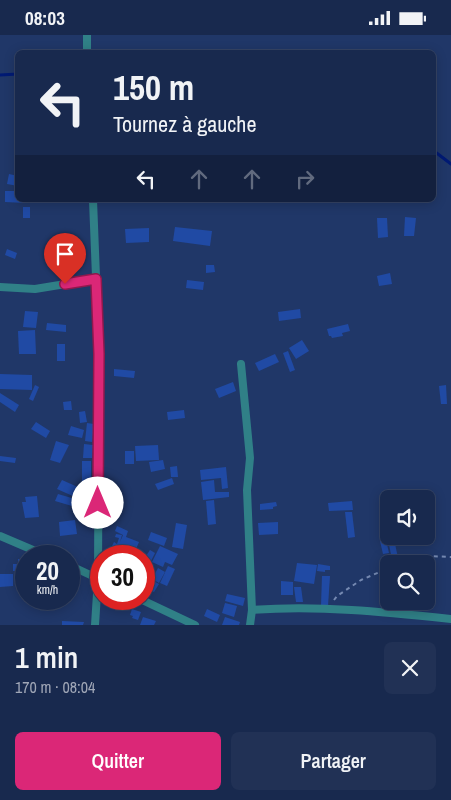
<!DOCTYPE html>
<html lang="fr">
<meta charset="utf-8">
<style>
:root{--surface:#18294e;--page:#213155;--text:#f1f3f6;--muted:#9fa6b6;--line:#364566;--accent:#db2777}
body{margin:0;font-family:"Archivo Narrow",sans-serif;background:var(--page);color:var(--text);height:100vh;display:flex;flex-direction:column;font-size:19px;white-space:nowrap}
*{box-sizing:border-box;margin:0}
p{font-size:16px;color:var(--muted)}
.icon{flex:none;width:28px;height:28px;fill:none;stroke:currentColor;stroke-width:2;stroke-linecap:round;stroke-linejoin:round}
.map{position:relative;height:590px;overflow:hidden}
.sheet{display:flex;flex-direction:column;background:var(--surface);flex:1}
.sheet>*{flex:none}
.hud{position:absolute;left:15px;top:15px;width:421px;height:152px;border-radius:8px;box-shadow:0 2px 12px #0003,0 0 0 1px var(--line);background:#18294e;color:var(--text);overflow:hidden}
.tools{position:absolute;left:380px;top:455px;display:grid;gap:10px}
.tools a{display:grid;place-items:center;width:55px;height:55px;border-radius:8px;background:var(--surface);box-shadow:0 2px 12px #0003,0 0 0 1px var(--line);font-size:25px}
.speed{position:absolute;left:15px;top:510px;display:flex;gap:10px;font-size:25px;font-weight:700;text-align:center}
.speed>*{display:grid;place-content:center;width:65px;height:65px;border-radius:50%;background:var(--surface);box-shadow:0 2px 12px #0003,0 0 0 1px var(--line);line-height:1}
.speed small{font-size:12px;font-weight:400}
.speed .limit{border:8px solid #d22;background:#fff;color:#111}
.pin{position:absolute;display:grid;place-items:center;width:42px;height:42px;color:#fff;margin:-51px -21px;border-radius:50% 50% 50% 0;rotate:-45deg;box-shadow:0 0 5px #0007}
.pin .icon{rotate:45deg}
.me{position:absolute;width:55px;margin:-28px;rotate:0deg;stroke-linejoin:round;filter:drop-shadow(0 0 4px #0008)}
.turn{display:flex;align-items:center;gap:18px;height:105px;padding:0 15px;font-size:22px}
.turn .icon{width:65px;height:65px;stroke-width:2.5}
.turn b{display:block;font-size:35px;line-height:42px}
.lanes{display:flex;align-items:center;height:48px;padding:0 15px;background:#0003;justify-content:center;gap:25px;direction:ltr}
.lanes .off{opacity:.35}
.round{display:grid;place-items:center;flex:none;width:52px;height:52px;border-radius:8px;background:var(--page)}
.overview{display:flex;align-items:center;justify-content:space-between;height:85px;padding:0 15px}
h1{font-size:30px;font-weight:600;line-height:38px}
.primary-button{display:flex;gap:10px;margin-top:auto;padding:10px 15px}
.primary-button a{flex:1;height:58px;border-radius:8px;background:var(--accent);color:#fff;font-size:20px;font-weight:600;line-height:58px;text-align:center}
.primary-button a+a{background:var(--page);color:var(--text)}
.status{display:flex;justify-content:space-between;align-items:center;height:35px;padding:0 25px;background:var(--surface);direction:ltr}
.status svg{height:14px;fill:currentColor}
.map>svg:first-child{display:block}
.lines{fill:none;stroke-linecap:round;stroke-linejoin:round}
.stream{stroke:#001a74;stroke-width:3}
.building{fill:#204aa4}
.path{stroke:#7589b1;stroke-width:2;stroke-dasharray:4 4;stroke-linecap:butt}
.minor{stroke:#308087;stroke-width:8}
.route-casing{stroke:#8e194d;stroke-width:12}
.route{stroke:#db2777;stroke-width:9}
</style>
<div class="status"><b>08:03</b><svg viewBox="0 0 49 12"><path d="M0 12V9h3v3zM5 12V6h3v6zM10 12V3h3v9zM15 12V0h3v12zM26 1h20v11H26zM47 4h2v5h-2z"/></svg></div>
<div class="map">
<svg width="451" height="590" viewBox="0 0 451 590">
<rect width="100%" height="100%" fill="#203768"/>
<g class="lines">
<g class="stream">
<path d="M0,40L18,39"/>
<path d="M434,116L451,129"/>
</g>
</g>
<g class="building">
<path d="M9,139L18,141V151L7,149Z"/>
<path d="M5,156H18V165H25V168L5,167Z"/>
<rect x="23" y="172" width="7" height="11"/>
<path d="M405,182L416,183L414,201H404Z"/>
<path d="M377,183H387L388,202L378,203Z"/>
<path d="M175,192L212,196L210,211L173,206Z"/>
<path d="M149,193V207L126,208L125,194Z"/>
<path d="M66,210L69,236L60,237L57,211Z"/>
<path d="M7,214L17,218L15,224L5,220Z"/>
<path d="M206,230H214L215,237L206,238Z"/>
<path d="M390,238L392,249L379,251L377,241Z"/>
<path d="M187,245L204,247L203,255L186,253Z"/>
<path d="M300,274L301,283L279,286L278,277Z"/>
<path d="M25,276L38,277L36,293L23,292Z"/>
<path d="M47,288L66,290V297L46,295Z"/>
<path d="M348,289L350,296L342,298L343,301L332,303L331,301H329L327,294Z"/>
<path d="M35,295L36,319H19L18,296Z"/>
<path d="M302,305L309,316L296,324L289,313Z"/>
<rect x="57" y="309" width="8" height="17"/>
<path d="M288,316L295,335L290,337L283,318Z"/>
<path d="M275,319L279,327L259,336L255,328Z"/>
<path d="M114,334L135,336L134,343L114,341Z"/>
<path d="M0,339L32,340V355L0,354Z"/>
<path d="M233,347L236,356L219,363L215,354Z"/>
<path d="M35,350L39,352L33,366L29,364Z"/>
<path d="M446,350L447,369H441L439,351Z"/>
<path d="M0,358L19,370L15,377L0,367Z"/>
<path d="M71,366L72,375H64L63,367Z"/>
<path d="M184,375L185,383L168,385L167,377Z"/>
<path d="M85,376L87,387L80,388L79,377Z"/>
<path d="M36,387L50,396L46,403L31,394Z"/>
<path d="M87,388L94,389L92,407L85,406Z"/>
<path d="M71,391L84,395L82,403L68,400Z"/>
<path d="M56,406L69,410L60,428L50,425Z"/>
<path d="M84,409L93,410L92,423H83Z"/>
<path d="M158,410L159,425L136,426L135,411Z"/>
<rect x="125" y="416" width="9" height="13"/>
<path d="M0,421L16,423L15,428L0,426Z"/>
<path d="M163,425L165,434L151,437L149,427Z"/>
<rect x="82" y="426" width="9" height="29"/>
<path d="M177,431L178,442H171L170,432Z"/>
<path d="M226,432L228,453L222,454L221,443L201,445L200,435Z"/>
<path d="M172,443L174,449L158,455L155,449Z"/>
<path d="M62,445L80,453L75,462L57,454Z"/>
<path d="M214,445L215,457H229V462L203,465L201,447Z"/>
<path d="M58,459L75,464L72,471L55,466Z"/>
<path d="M37,461L39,482L25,483L22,467H26L25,462Z"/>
<path d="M214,465L216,489L208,490L206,466Z"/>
<path d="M352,466L353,475L329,476L328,468Z"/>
<path d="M276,467L277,471L273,472V474L260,475V469Z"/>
<path d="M345,477H352L355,502L348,503Z"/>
<path d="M75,485L77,499L60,501L59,487Z"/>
<path d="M278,487V499L259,500L258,488Z"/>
<path d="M176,488L187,490L183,514L172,512Z"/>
<path d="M117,491L128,496L126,502L139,507L133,521H107L114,507L117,509L119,503L115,502L116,499L122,500L120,507L123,500L115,496Z"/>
<path d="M151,497L167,503L164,511L148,505Z"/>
<path d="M394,504L398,523L392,524L388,505Z"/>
<path d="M386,505L389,518L383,519L380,506Z"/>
<path d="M160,511L178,519L172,530L165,527L163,532L152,527Z"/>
<path d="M150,515L155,518L149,530L144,527V524Z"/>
<path d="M18,524H24L23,540L17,539V536H13V529H18Z"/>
<path d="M297,528L317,530L314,549L294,546Z"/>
<path d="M144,529L153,534L149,541L144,538Z"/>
<path d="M318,529L330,531V535H325V537L317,536Z"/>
<path d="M168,531L175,534L167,551L160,548Z"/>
<path d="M158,533L165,537L159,548L152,544Z"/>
<path d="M0,539H13V551L0,552Z"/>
<path d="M322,541H330L328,571H321Z"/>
<path d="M152,545L159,549L154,557L147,553Z"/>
<path d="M281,546L293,547V560H281Z"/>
<path d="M294,552H301L303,567H296Z"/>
<path d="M227,559L245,563L243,571L225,566Z"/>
<path d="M225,568L237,571L234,582L222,578Z"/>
<path d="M132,574L141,577L138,585L132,583L133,581L130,580Z"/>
<path d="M207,574L220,580L217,587L204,581Z"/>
<path d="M143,582L156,586L154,590H140Z"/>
<path d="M225,582L240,587L239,590H222Z"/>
<path d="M62,586L84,587L83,590H62Z"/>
</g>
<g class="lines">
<g class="path">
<path d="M403,529L429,521L451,522"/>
<path d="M334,565L337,561L361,545L389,533"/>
</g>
<g class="minor">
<path d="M87,0V18"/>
<path d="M93,165L99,319L98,543L95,590"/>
<path d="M0,252L35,254L96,244"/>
<path d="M241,329L250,423L247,455L252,575L250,590"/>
<path d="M0,501L47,521"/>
<path d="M69,530L101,545"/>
<path d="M140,564L195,590"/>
<path d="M252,575C318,570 385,577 451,584"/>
</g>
</g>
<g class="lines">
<defs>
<path id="route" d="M65,249L96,244L99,319L98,468"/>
</defs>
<use href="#route" class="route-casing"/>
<use href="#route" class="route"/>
</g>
</svg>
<div class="tools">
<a><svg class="icon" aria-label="sound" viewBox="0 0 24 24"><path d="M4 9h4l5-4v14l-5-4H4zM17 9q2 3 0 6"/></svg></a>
<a><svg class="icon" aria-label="search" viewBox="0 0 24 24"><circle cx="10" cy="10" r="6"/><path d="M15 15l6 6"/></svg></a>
</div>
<div class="speed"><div>20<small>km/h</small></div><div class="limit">30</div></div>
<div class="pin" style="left:65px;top:249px;background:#d93025"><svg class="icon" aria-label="arrive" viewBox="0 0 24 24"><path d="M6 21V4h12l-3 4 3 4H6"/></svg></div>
<svg class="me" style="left:98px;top:468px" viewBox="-20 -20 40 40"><circle r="19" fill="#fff"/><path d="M0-13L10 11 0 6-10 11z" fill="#db2777"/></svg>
<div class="hud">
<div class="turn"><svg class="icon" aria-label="left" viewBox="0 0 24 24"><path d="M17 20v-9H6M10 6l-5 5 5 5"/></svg><div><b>150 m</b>Tournez à gauche</div></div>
<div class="lanes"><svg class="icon" aria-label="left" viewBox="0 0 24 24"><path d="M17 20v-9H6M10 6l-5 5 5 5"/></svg><svg class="icon off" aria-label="ahead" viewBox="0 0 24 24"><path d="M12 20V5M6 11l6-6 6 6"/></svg><svg class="icon off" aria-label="ahead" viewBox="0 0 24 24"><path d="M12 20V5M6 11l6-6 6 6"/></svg><svg class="icon off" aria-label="right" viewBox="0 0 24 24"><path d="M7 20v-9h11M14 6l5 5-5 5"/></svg></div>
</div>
</div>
<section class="sheet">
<div class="overview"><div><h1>1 min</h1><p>170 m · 08:04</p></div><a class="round"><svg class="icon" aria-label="close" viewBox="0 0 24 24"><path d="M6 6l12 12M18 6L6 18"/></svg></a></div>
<div class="primary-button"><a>Quitter</a><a>Partager</a></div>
</section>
